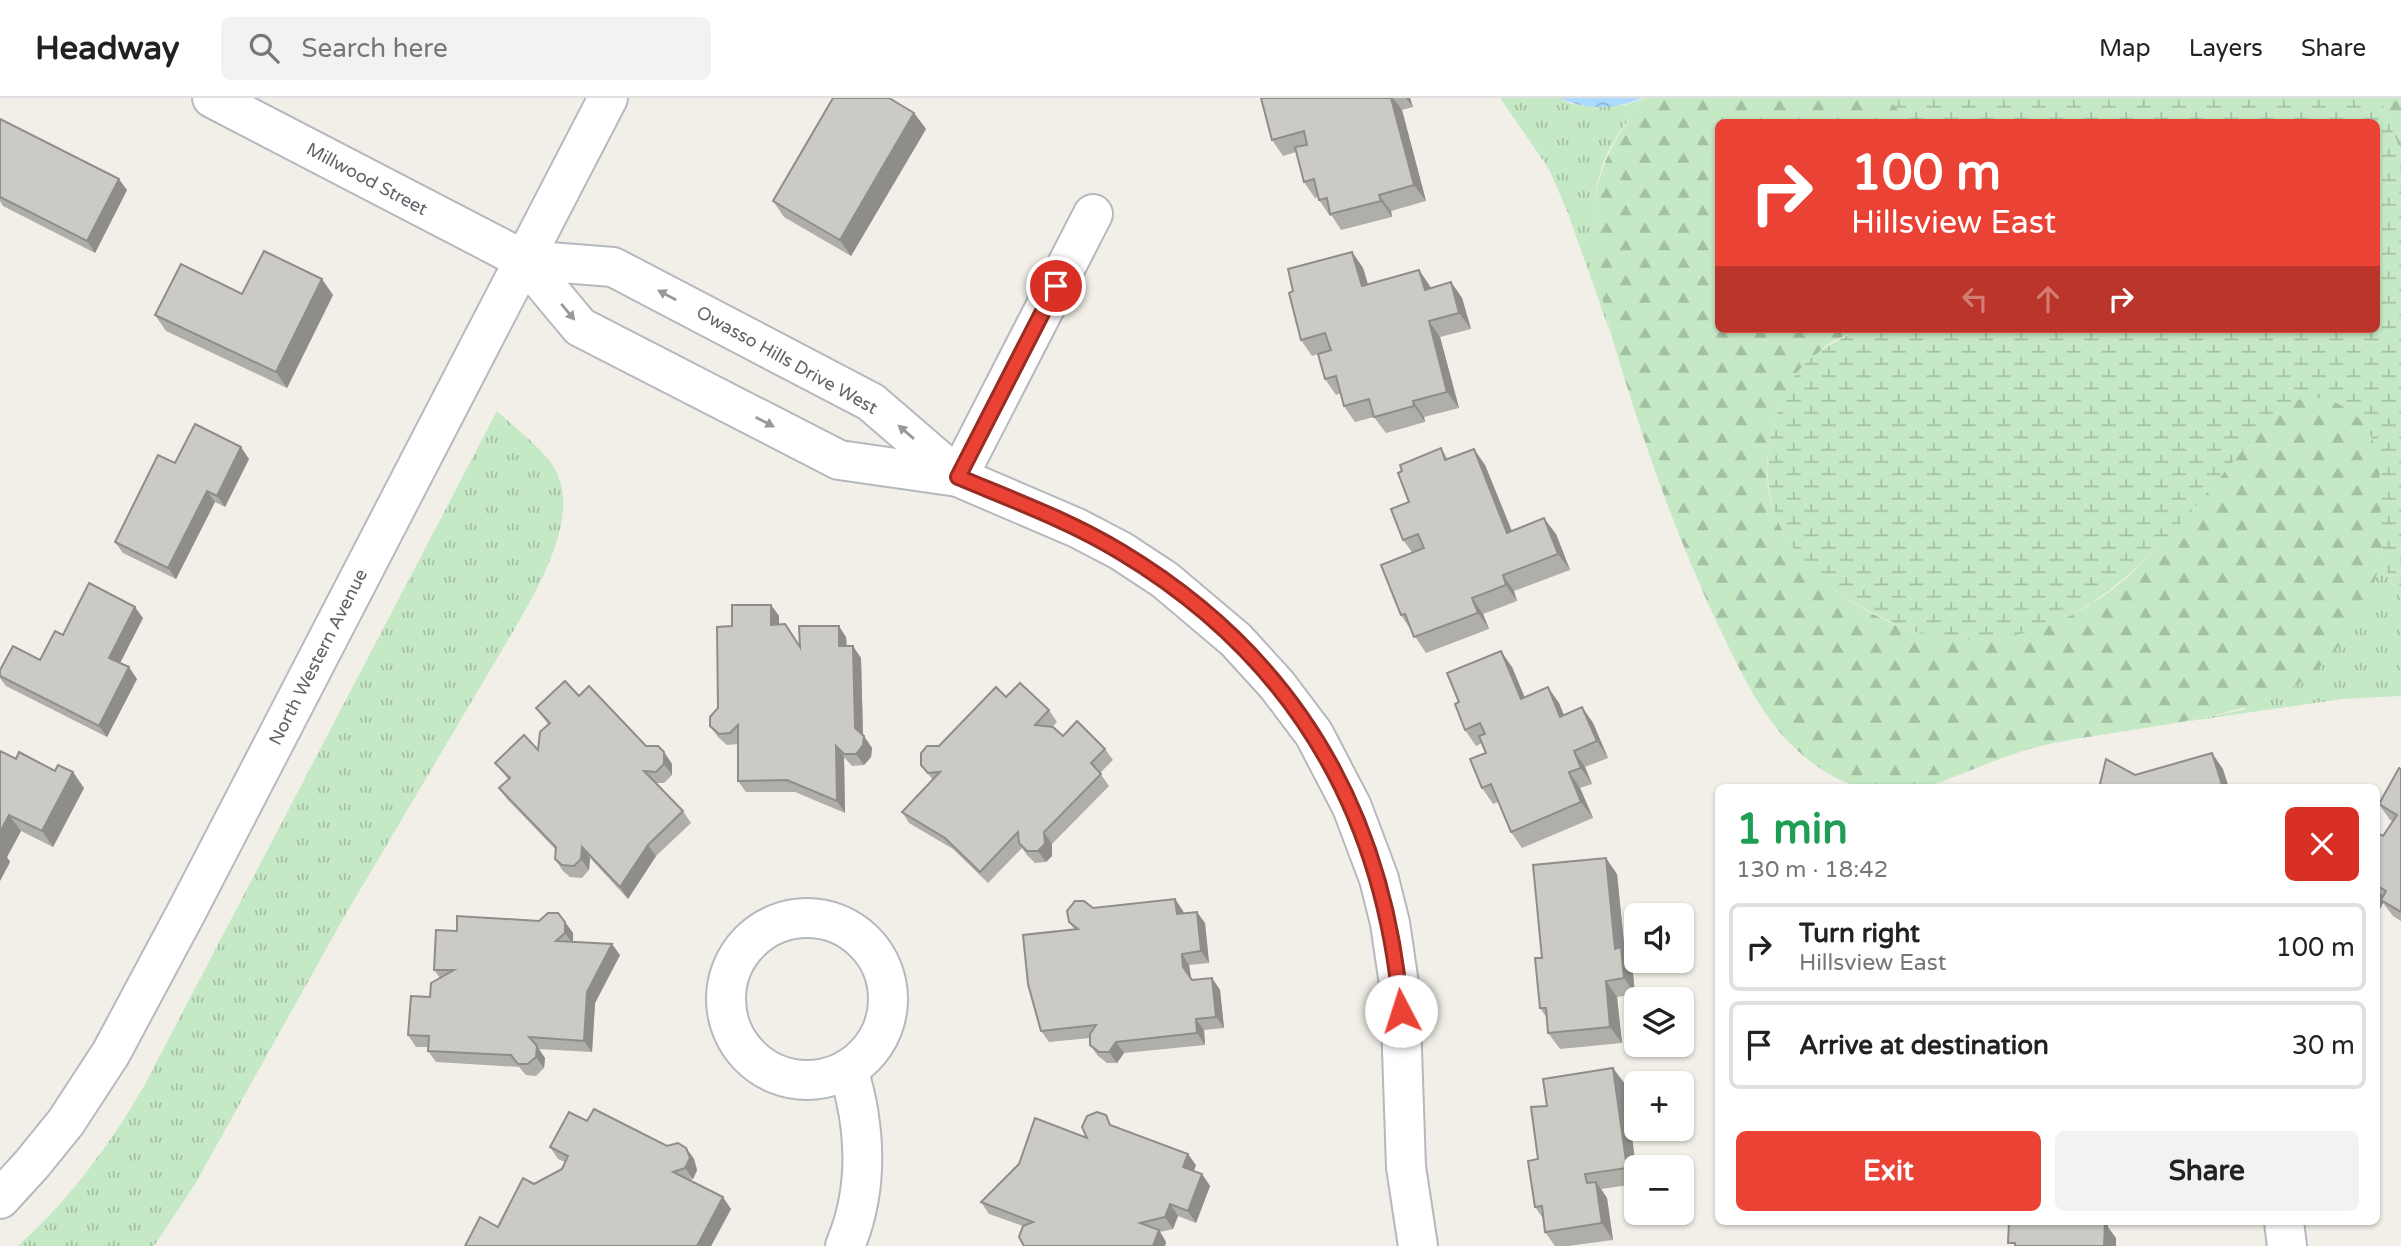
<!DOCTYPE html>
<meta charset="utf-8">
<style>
:root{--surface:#fff;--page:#f2f2f2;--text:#222;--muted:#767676;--line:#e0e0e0;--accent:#ea4335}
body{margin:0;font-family:"Varela Round",sans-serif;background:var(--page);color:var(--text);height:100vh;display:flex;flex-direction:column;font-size:26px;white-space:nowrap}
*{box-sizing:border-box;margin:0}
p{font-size:23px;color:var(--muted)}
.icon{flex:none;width:38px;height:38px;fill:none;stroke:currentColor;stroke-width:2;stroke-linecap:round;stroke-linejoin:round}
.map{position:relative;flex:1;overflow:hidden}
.panel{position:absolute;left:1715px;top:686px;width:665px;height:441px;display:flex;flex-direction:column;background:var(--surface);border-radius:10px;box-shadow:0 2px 5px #0004}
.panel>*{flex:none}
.guide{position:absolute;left:1715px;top:21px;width:665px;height:214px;border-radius:10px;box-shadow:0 2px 5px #0004;background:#ea4335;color:#fff;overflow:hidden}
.tools{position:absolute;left:1624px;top:805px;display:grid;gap:14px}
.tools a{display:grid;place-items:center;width:70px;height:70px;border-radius:10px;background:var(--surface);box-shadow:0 2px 5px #0004;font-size:35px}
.pin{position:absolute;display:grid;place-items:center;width:60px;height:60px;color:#fff;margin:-30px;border:4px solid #fff;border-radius:50%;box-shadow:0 2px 7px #0007}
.me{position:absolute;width:77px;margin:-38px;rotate:355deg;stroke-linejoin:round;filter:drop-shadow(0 0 5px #0008)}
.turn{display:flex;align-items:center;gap:24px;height:147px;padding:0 21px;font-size:32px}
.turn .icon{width:91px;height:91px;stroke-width:2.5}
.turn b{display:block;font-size:49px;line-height:60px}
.lanes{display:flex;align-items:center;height:66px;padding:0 21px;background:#0003;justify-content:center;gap:35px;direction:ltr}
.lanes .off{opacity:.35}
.round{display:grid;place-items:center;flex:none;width:74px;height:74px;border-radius:10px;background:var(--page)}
.summary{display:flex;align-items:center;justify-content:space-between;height:119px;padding:0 21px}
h1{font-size:42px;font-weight:700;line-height:52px;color:#1e9e55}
.action{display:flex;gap:14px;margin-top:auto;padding:14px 21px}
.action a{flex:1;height:80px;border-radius:10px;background:var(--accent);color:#fff;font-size:28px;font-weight:700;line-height:80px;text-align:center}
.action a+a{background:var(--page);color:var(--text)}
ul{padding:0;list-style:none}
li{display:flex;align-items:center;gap:21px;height:88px;margin:0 14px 10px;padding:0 7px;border:4px solid var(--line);border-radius:10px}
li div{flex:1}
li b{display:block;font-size:26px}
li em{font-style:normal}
header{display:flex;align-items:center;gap:42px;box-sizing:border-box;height:98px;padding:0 35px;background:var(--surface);border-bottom:2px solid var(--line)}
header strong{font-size:33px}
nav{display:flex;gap:38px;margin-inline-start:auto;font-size:24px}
.search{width:490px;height:63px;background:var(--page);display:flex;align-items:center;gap:18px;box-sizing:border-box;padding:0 24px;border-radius:10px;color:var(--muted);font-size:26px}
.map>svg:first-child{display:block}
.grass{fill:url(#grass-tufts)}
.forest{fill:url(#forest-firs)}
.wetland{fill:url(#wetland-marsh)}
.water{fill:url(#water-waves)}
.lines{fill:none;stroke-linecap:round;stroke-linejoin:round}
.street-casing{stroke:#b5b8bc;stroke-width:42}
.secondary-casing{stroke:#b6babf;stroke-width:42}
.street{stroke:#fff;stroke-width:38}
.secondary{stroke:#fff;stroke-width:38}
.wall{fill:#afaea9}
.shaded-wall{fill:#8f8d8a}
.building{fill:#cccac5;stroke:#8f8d8a;stroke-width:2}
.oneway{fill:#979a9d}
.route-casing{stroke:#982c22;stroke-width:18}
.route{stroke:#ea4335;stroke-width:12}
.labels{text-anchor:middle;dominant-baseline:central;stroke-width:5;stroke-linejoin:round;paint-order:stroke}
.street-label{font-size:18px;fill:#5f6368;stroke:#fff}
</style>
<header>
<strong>Headway</strong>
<div class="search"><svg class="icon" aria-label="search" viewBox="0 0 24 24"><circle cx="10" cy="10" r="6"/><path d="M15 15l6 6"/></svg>Search here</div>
<nav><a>Map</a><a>Layers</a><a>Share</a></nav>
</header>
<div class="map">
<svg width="2401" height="1148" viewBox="0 0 2401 1148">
<defs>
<pattern id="grass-tufts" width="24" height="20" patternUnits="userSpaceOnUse" patternTransform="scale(1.75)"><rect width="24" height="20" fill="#c5e8c5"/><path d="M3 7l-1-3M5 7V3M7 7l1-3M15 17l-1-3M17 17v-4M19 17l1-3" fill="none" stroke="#a3c0a4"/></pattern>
<pattern id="forest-firs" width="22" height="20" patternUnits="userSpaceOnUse" patternTransform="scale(1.75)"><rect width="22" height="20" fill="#c5e8c5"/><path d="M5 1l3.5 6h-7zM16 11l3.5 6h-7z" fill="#a3c0a4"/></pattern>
<pattern id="wetland-marsh" width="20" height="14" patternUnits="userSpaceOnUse" patternTransform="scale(1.75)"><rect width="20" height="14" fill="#c5e8c5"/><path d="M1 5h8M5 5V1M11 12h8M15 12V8" fill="none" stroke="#a3c0a4"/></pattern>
<pattern id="water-waves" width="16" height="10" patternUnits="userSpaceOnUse" patternTransform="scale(1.75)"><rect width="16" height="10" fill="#aadaff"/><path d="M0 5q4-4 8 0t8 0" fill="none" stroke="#8eb4d2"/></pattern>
</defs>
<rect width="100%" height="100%" fill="#f1efe8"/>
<g class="grass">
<path d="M1500,0H1559L1572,6L1625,7L1645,0C1632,17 1618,34 1608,54C1581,110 1598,176 1610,234L1568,115L1549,71Z"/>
<path d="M497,313C514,329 534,344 549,362C585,407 544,478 521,520L344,819L195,1086L154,1148H18C69,1102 110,1047 144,988Z"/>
<path d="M2383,446L2385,465L2391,483L2401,499V598L2342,601L2170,626L2243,612L2376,479Z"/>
</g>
<g class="forest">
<path d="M1645,0H1888L1908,24H1718V231H1861C1850,236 1837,240 1827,247C1825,248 1811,263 1809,264C1789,285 1780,300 1773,329C1767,353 1764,379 1771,403C1788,472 1871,527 1938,539C1965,544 1999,540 2025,534C2066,525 2104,501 2134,473C2171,439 2202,398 2235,361C2248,345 2261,327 2277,314C2286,306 2297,299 2310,298C2338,297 2369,320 2379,345C2390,372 2385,454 2375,482C2364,515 2340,553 2313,575C2276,606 2231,614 2185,623C2136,633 2086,637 2037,649C2013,655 1989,665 1966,674C1951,680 1935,688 1918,689C1910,690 1901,689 1893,689C1881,689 1867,691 1856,688C1829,680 1802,659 1784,639C1756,608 1738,568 1720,531C1682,451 1652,369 1626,285C1609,230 1590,170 1594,112C1597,68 1618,34 1645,0Z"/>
<path d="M2380,0H2401V54Z"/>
</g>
<path class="wetland" d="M1888,0H2380L2401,54V499C2394,488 2387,477 2385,465C2371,407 2401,332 2334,304C2308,294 2291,302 2271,319C2210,389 2151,474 2068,519C2033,537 1983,545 1944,540C1922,538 1898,528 1879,518C1805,483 1751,419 1772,333C1787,273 1807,256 1861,231H2376V24H1908Z"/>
<path class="water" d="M1559,0H1642C1613,12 1588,12 1559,0Z"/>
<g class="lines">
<defs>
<g id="street">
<path d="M212,0L524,162L580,229L839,362L958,379L1077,430L1121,453L1165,482L1236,542L1277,587L1314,636L1352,709L1379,781L1390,825L1400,893L1406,1069L1418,1148"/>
<path d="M524,162L613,169L871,304L958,379"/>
<path d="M958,379L1093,116"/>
<circle cx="807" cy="901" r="81"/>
<path d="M2284,1124L2287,1148"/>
<path d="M845,1148C869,1091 866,1029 848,971"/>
</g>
<path id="secondary" d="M0,1101L32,1066L66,1024L111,955L188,811L608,0"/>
</defs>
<use href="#street" class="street-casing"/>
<use href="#secondary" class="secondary-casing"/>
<use href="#street" class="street"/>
<use href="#secondary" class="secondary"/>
</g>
<g class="wall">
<path d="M1261,0H1410L1413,9L1402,12L1426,103L1391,113L1392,119L1341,132L1332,118H1330L1319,102L1318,99L1315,100L1304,84L1296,54L1283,58L1272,42Z"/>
<path d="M914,15L926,31L851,158L784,119L773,103Z"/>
<path d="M0,21L127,92L95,155L3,108L0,103Z"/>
<path d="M1352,154L1363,170L1368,186L1430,188L1431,190L1451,184L1462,200L1471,231L1440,239L1459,310L1424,319L1425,324L1386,335L1374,319L1355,324L1344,308L1341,295L1336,297L1325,281L1318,256L1312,258L1301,242Z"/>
<path d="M242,196L333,197L287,290L166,233L155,217Z"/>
<path d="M1441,350L1448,361L1485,367L1512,433L1556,436L1570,472L1514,493L1517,503L1483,516L1489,531L1426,555L1401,517L1412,454L1403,442L1409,404L1402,373Z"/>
<path d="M249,361L225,409L215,404L176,481L123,455L115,444L175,365Z"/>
<path d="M771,507L779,518V527L799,548L846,539L847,548L861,560L863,638L872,650L871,659L864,667L852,668L844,659L845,715L795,694H746L738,683V646L727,647L718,639L710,628L718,610L732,528Z"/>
<path d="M143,520L120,565L137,581L107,639L6,588L0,580V572L40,562L63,537Z"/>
<path d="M1512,569L1525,600L1559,605L1564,617L1582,609L1593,625L1608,660L1585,669L1592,686L1580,690L1593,720L1522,750L1511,734L1498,704L1493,706L1482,690L1486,655L1482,645L1476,648L1465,632L1459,604Z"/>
<path d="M579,598L646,648L664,654L672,666V677L664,685H655L683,713L691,725L656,758L628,801L590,760L589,772L582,780L570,779L563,773L555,761L556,752L507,701L499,690L508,681L495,665L538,652L548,626L536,610Z"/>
<path d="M1006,599L1049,612L1057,624L1052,629L1063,638L1105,651L1113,662L1100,675L1109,688L1052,746V758L1046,764L1035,765L1027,757L1022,750L988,785L953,751L909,725L902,714L933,682L921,667L939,648Z"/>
<path d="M16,661L84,690L53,749L21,733L7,759L10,764L0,783Z"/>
<path d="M2401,671V823L2393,818L2383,805L2376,819V734L2383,738L2393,723L2390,722L2379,706Z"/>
<path d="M1617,776L1625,855L1632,866L1635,896L1617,899L1622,945L1560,951L1548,935L1547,920L1540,910L1542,860Z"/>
<path d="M1175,801L1183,813L1184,815L1205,825L1209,865L1189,867L1191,880L1192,882L1212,880L1220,892L1224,930L1204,932L1205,947L1124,955L1117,965H1107L1098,958L1090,947V940L1049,944L1041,933L1074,831L1069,824L1093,810Z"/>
<path d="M565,824L573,835V844L620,857L595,905L592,954L538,951L545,960L544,970L536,978L526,977L519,969L436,964L428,953L429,949H416L408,937L430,899L440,880L434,872Z"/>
<path d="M1625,986L1636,1070V1086L1601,1091L1607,1100L1613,1142L1568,1148H1555L1545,1134L1544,1122L1535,1109L1538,1061L1547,1008Z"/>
<path d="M587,1023L667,1048L686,1050L694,1061L697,1072L693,1081L690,1082L731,1111L711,1148H465L498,1129L534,1086L562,1071L565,1064L558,1061L550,1049Z"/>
<path d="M1114,1029L1196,1067L1193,1073L1202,1076L1210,1088L1196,1125L1178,1118L1173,1131L1160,1134L1166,1144L1165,1148H1024L1023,1128L989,1116L981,1104L1087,1040Z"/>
</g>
<g class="shaded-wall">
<path d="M1391,0H1393L1402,12L1426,103L1414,87Z"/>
<path d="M1406,0H1410L1413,9Z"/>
<path d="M914,15L926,31L851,158L840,142Z"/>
<path d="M119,81L127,92L95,155L87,143Z"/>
<path d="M1379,97L1391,113L1392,119L1381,103Z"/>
<path d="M1352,154L1363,170L1373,204L1362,188Z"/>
<path d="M1419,172L1430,188L1436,208L1425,192Z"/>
<path d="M322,181L333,197L287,290L276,274Z"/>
<path d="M1451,184L1462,200L1471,231L1459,215Z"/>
<path d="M1429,223L1440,239L1459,310L1447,294Z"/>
<path d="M1413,303L1424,319L1425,324L1414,308Z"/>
<path d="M241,349L249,361L225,409L217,398Z"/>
<path d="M1474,351L1485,367L1519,451L1507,435Z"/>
<path d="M207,393L215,404L176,481L168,470Z"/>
<path d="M1544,420L1556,436L1570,472L1558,456Z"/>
<path d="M1503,477L1514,493L1517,503L1506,487Z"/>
<path d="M1472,500L1483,516L1489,531L1478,515Z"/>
<path d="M771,507L779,518V538L771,527Z"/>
<path d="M135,509L143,520L117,571L109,560Z"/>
<path d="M839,528L846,539L847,559L839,548Z"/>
<path d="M853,548L861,560L863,641L855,630Z"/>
<path d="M1501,553L1512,569L1532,617L1521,601Z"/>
<path d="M129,569L137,581L107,639L99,628Z"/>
<path d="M1548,589L1559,605L1571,635L1560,619Z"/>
<path d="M1582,609L1593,625L1608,660L1597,643Z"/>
<path d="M864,638L872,650L871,659L864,667L856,656Z"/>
<path d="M836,648L844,659L845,715L837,703Z"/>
<path d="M1574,653L1585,669L1592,686L1581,670Z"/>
<path d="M664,654L672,666V677L664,666Z"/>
<path d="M2212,655L2223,671L2229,690H2223Z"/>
<path d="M73,674L84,690L53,749L42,733Z"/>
<path d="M1569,674L1580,690L1593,720L1581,704Z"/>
<path d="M9,717L21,733L7,759L10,764L0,783V734Z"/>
<path d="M1044,734L1052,746V758L1046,764L1038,753Z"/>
<path d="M648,747L656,758L628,801L620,789Z"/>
<path d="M582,749L590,760L589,772L581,761Z"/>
<path d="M1606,760L1617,776L1625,855L1632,866L1635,896L1624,880L1615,851Z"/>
<path d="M2376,789L2385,801L2381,802L2383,805L2376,819Z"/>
<path d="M1175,801L1183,813L1185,827L1177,816Z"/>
<path d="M1197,814L1205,825L1209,865L1201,853Z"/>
<path d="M565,824L573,835V846L565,835Z"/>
<path d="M612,846L620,857L595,905L592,954L584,943L587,894Z"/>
<path d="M1182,856L1189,867L1191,880L1183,869Z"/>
<path d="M1212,880L1220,892L1224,930L1216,919Z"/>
<path d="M1606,883L1617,899L1622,945L1610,929Z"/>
<path d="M1196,921L1204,932L1205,947L1197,935Z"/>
<path d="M1116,944L1124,955L1117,965L1109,954Z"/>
<path d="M537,948L545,960L544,970L536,959Z"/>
<path d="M1613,970L1625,986L1636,1070V1083L1627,1070Z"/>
<path d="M686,1050L694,1061L697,1072L693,1081L685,1070Z"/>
<path d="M1188,1056L1196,1067L1191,1081L1183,1069Z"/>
<path d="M1202,1076L1210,1088L1196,1125L1188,1113Z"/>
<path d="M1596,1084L1607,1100L1613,1142L1602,1125Z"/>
<path d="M723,1099L731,1111L711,1148H697Z"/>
<path d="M1170,1106L1178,1118L1173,1131L1165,1119Z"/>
<path d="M2097,1124H2108V1129L2116,1140V1148H2104Z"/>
<path d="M1159,1132L1166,1144L1165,1148H1153Z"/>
</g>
<g class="building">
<path d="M833,0H889L914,15L840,142L773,103Z"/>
<path d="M1261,0H1391L1414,87L1379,97L1381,103L1330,116L1327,100L1319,102L1314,81L1304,84L1295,49L1307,47L1304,33L1272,42Z"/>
<path d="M0,21L119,81L87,143L0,99Z"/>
<path d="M264,153L322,181L276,274L155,217L181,166L242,196Z"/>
<path d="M1352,154L1362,188L1419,172L1425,192L1451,184L1459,215L1429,223L1447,294L1413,303L1414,308L1374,319L1369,301L1344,308L1336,278L1325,281L1318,256L1331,252L1325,235L1301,242L1289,195L1293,193L1288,171Z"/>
<path d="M195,326L241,349L217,398L207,393L168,470L115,444L158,357L175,365Z"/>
<path d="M1441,350L1445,362L1474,351L1507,435L1544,420L1558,456L1503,477L1506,487L1472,500L1478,515L1414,539L1405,516L1401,517L1381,467L1424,450L1418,436L1403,442L1391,411L1409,404L1398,375L1402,373L1400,367Z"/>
<path d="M89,485L135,509L109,560L129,569L99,628L0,578V572L13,548L40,562L55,533L63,537Z"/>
<path d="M732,507H771V527L785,526L800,549L799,528H839V548H853L855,630L864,638L863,647L856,656H844L836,648L837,703L787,682L738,683V627L730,635L719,636L710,628V619L718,610L717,529L732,528Z"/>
<path d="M1501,553L1521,601L1548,589L1560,619L1582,609L1597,643L1574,653L1581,670L1569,674L1581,704L1511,734L1491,686L1482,690L1470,661L1486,655L1479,638L1485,636L1480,625L1465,632L1455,606L1459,604L1447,575Z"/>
<path d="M565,583L579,598L589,588L646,648H658L664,654V666L656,674L644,673L683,713L648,747L620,789L582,749L581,761L574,768L562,767L555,761L556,749L499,690L510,680L495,665L524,637L538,652L540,634L550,625L536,610Z"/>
<path d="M1020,585L1049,612L1035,627L1053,629L1063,638L1077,623L1105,651L1091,665L1101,676L1044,734L1045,746L1038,753H1027L1019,745L1018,734L980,774L945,740L902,714L940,674L928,675L921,667V655L927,648H939L996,589L1006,599Z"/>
<path d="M0,653L16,661L19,654L55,673L58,667L73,674L42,733L9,717L0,734Z"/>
<path d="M2212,655L2223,690H2099L2106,661L2135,677Z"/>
<path d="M2399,670L2401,671V814L2381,802L2386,793L2376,787V734L2383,738L2397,717L2379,706Z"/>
<path d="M1606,760L1615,851L1621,849L1624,880L1606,883L1610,929L1548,935L1546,910H1540L1535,860H1542L1533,767Z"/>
<path d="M1175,801L1177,816L1197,814L1201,853L1182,856L1183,869L1192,882L1212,880L1216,919L1196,921L1197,935L1116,944L1109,954H1099L1090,947V936L1096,927L1041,933L1028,886L1023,837L1078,831L1069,824L1067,813L1075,803H1084L1093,810Z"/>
<path d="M548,815H558L565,824V835L556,843L612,846L587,894L584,943L529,939L537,948L536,959L528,966H518L511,957L428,953L429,938L408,937L411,898L430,899L431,885L454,872H434L436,832L457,833V818L539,823Z"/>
<path d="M1613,970L1627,1070L1585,1076L1587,1085L1596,1084L1602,1125L1545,1134L1542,1108L1535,1109L1528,1063L1538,1061L1531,1009L1547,1008L1543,981Z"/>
<path d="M594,1011L667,1048L678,1045L686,1050L690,1060L685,1070L673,1074L723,1099L697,1148H465L480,1119L498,1129L523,1080L534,1086L562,1071L568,1058L550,1049L569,1014L587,1023Z"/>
<path d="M1097,1014L1106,1017L1110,1027L1188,1056L1183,1069L1202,1076L1188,1113L1170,1106L1165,1119L1140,1125L1159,1132L1153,1148H1024L1019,1139L1023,1128L1033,1124L981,1104L1019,1066L1035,1020L1087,1040L1082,1029L1087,1018Z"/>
<path d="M2009,1124H2105L2104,1148H2015V1145H2008Z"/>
</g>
<defs><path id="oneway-solid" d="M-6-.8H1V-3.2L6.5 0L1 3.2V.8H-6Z" transform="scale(1.75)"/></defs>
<g class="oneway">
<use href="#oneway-solid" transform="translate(667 197) rotate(-152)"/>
<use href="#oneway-solid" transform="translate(568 214) rotate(50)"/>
<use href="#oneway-solid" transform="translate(765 324) rotate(27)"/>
<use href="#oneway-solid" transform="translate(906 334) rotate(-139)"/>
</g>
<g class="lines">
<defs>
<path id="route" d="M1056,188L958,379C1013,402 1070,423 1121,454C1294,558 1384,714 1401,913"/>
</defs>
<use href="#route" class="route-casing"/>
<use href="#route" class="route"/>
</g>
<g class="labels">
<g class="street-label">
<text transform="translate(367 81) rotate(28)">Millwood Street</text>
<text transform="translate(787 262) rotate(29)">Owasso Hills Drive West</text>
<text transform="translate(318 559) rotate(-63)">North Western Avenue</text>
</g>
</g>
</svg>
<div class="tools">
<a><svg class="icon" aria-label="sound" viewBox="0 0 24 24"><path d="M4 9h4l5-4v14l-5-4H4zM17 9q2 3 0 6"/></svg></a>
<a><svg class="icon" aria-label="layers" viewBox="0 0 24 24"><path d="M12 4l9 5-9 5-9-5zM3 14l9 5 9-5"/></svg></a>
<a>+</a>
<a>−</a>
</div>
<div class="pin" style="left:1056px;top:188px;background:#d93025"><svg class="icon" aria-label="arrive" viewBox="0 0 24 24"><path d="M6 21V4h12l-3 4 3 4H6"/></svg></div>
<svg class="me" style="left:1401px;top:913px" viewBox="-20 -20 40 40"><circle r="19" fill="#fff"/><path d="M0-13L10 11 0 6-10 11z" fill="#ea4335"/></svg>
<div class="guide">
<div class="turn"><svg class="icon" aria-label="right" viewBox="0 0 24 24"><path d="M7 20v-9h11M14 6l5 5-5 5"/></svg><div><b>100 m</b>Hillsview East</div></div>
<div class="lanes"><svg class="icon off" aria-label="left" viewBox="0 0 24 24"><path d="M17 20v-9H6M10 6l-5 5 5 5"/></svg><svg class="icon off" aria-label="ahead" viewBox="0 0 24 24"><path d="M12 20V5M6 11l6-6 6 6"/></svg><svg class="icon" aria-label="right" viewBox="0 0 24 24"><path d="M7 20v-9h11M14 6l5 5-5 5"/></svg></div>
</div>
<section class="panel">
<div class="summary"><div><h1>1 min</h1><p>130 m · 18:42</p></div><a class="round" style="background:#d93025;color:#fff"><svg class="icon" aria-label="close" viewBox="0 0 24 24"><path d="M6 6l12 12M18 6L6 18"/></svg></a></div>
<ul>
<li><svg class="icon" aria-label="right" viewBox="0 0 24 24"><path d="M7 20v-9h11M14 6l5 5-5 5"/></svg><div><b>Turn right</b><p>Hillsview East</p></div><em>100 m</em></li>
<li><svg class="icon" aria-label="arrive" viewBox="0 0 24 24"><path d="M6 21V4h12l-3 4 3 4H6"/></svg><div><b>Arrive at destination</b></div><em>30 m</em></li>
</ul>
<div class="action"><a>Exit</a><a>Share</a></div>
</section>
</div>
